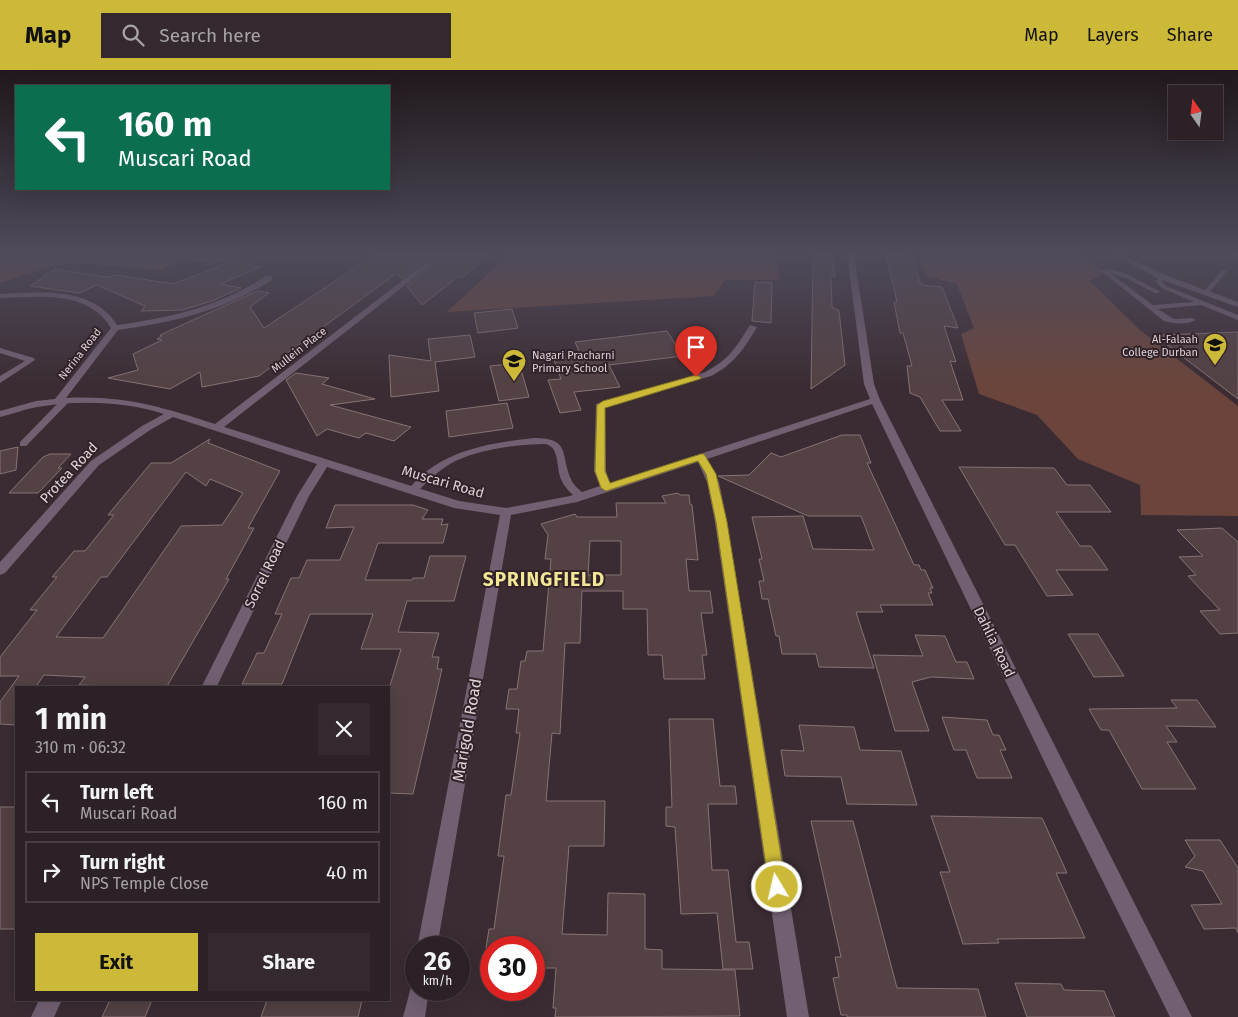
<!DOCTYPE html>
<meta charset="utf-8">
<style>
:root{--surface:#2c2126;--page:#34292e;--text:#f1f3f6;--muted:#a6a3a7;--line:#483e43;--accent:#ccb938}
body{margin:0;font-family:"Fira Sans",sans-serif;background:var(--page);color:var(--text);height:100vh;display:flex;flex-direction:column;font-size:19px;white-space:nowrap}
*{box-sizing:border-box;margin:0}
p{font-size:16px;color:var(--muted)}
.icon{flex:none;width:28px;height:28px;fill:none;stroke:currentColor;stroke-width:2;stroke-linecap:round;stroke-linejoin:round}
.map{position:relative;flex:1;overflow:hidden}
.side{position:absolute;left:15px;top:616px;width:375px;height:315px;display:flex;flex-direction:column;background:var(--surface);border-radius:0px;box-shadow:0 5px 20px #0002,0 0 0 1px var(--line)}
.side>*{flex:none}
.banner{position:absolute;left:15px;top:15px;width:375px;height:105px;border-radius:0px;box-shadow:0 5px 20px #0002,0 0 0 1px var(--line);background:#0b6e4f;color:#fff;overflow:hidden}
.needle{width:32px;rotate:346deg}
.tools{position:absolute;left:1168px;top:15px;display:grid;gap:10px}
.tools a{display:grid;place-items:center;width:55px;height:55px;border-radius:0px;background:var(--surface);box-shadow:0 5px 20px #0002,0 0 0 1px var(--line);font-size:25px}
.speed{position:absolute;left:405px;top:866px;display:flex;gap:10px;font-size:25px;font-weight:700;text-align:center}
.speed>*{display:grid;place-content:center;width:65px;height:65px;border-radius:50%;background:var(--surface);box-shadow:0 5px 20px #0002,0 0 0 1px var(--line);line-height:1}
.speed small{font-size:12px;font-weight:400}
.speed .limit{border:8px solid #d22;background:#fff;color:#111}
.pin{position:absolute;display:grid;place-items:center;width:42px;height:42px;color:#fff;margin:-51px -21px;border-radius:50% 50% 50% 0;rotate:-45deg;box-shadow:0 0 5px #0007}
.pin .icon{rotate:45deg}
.me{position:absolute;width:55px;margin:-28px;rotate:351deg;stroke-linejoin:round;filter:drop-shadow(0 0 4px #0008)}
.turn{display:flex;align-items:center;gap:18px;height:105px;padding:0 20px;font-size:22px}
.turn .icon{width:65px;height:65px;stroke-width:2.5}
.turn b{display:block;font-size:35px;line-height:42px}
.round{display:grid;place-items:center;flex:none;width:52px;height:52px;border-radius:0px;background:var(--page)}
.head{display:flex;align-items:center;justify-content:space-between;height:85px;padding:0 20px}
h1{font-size:30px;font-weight:700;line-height:38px}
.action{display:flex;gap:10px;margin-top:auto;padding:10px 20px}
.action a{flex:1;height:58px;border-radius:0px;background:var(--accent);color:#111;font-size:20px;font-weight:700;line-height:58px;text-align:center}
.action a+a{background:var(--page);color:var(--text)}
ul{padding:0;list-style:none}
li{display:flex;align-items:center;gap:15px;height:62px;margin:0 10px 8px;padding:0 10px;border:2px solid var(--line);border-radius:0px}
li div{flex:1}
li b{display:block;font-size:19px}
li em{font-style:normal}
header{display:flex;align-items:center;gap:30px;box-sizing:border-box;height:70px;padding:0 25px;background:var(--accent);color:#111}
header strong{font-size:24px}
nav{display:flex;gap:28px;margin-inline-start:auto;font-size:18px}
.search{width:350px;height:45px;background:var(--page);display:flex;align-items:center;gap:12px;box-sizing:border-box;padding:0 18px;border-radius:0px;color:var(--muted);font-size:19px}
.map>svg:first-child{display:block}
.green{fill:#6b453c}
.building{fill:#534143;stroke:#877375;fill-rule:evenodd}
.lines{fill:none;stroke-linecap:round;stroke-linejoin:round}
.lane{fill:#726072;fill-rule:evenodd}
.street{fill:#726072;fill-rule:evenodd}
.secondary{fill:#967996;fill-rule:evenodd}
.route{fill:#ccb938;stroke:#857824}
.labels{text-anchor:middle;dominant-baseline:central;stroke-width:4;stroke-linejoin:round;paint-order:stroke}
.far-poi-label{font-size:11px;fill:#ddd3d7;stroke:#312229;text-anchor:end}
.far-street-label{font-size:11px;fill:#ddd3d7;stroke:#312229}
.street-label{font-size:14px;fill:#ddd3d7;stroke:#312229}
.near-street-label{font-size:16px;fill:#ddd3d7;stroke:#312229}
.district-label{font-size:19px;font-weight:bold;letter-spacing:1px;fill:#f3e797;stroke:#312229}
</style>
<header>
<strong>Map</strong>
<div class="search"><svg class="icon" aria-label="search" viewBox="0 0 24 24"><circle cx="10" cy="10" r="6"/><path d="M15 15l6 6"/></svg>Search here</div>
<nav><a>Map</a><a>Layers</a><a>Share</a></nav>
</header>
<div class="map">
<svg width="1238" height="947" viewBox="0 0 1238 947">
<rect width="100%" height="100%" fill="#3b2c33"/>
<g class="green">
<path d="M0,184H243L215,194L183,189L159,200L80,193L51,196L0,213Z"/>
<path d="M509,184H775L779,210H725L714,226L447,242Z"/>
<path d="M919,184H1075L1104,202L1090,211L1140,260L1238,336V446L1141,445L1140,415L1078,389L1037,345L979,324L961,264L974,258L957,214L927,206Z"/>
</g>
<g class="building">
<path d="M376,184H434L402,209L397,203L289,282L286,284H288L259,306L202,317L200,302L170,319L108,308L138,300L133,284L162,270L157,269L162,266L160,265L257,221L269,223L250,237L264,258Z"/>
<path d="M447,184H490L463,207H458L422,235L407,216Z"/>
<path d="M813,184H832L835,206L831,205L832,237L839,241L845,295L811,319Z"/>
<path d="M886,184H906L907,186L912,187L921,215L942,217L958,258L944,256L956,292L950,291L963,330H942L961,361H940L920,327L910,323L907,296H912L903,263H900L894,232H897Z"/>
<path d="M235,190L261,197L220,214L241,218L212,231L182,240L141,241L145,236L97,215L79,223L30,216L55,199L106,207L117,205L173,214Z"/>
<path d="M755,212L772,213L771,253L752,251Z"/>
<path d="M512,239L518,258L478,263L474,243Z"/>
<path d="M667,261L683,286L609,295L620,317L574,322L581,340L560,343L548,310L561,309L554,290L581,286L575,272Z"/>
<path d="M1238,262V329L1166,274L1173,273L1161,265Z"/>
<path d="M470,265L475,287L435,292L439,321L391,327L389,285L431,291L428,269Z"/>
<path d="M519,293L529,327L499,331L490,296Z"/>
<path d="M296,303L329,308L322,314L375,329L330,335L411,357L394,371L366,363L359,368L327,359L317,366L286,310Z"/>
<path d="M507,333L513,358L449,367L446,341Z"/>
<path d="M842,365H860L871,393H867L914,495H919L921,500H925L933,518H930L932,523H928L933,535H880L883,542H856L874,598L819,597L816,584H782L779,566H776L768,529H762L759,511H764L759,489H762L752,447L803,446L813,479L874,480L861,446H808L718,406L749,405L771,383L781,387Z"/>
<path d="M210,369L208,373L280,401L248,458H254L226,509H229L166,618L79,615L85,607L44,605L35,618H16V655L0,654V632L19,606H0V587L37,540H30L57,507H52L74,481H85L114,445H108L151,393H171ZM186,402L206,416L210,409L243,423L222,455L181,456L103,568L56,567L101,507H107Z"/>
<path d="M18,377L16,400L0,404V381Z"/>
<path d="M50,384H71L58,398H62L38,423H9L43,387Z"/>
<path d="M959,397L1054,398L1067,415H1090L1111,442H1056L1080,476H1091L1108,500H1056L1073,525L1047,526L1015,475H1005Z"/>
<path d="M678,423L680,425H689L690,434L692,435L698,490L686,489L689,521H710L713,543H701L707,585H702L705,609H664L662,585H648L647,539H623V521H582L580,573H565L560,664L552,663L546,731H605L604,776H569L562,864L607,865L608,823L645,824V879L662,880V899L735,900L740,946L555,947L556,938H553L556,898H534V878H486L489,859H494L504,786H498L506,725H511L520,663H516L519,639H506L509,619H517L521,591H525L527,581H543L551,489H545L548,465L541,454L575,444L577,447H617L616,433H666L662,426ZM590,471H621V505H588Z"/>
<path d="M335,435H413L428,440L422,449H443L441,455L448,454L443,473H378L365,510H412L413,508H424L430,486H466L454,531H407L398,562L439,563L432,587H439L437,599H442L413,724L389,723V619L401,579H361L373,544H310L282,614H242L257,583H264L282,544H275L291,508H299L307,490H340L354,457L326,458Z"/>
<path d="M1222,458L1238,472V563L1220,564L1200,541L1220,540L1188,506L1196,505L1179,487L1203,486L1177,460Z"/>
<path d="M1068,564H1098L1124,606L1094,607Z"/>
<path d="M915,565L945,566L956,592H967L974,609L931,607L912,612L929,661H895L873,585L923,586Z"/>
<path d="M1171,630H1197L1216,657L1166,656L1177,672H1167L1196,719H1142L1109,660H1101L1089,639L1177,638Z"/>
<path d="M942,647L987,650L993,665H999L1006,680H1000L1012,708H977L966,680H954Z"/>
<path d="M669,649H713L720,716H735L737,734H708L712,800H728L736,872H749L753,899H723L717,843L681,844L675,757L666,756V737H672Z"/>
<path d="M799,655L854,657L860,680L901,681L917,735L847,734L841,707L785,706L781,680L804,681Z"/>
<rect x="0" y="737" width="16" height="122"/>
<path d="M931,746L1042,748L1067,803H1056L1085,868L997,869L999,873L963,874L940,802H950Z"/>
<path d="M811,751H853L897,918L978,919L986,947H847V945H841L833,908L839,907L835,887H841Z"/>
<path d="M1185,770H1220L1238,798V863L1236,858L1204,859L1191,835L1222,834L1203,801L1185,797L1195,786Z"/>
<path d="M1015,913L1061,914L1064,920L1104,921L1115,947H1027Z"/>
<path d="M110,930H152L145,947H102Z"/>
<path d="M267,930H362L358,947H261Z"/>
</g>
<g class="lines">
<g class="lane">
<path d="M1109,199L1125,203L1159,221V223H1155L1128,209L1110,203L1153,235L1194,232L1162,218L1155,211L1162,205L1165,207L1162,211L1166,216L1238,245V250L1201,235L1158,239L1174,249L1192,248L1196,250C1187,255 1174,254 1164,251L1101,201Z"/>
<path d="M1222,200L1227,201L1208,224H1204V222Z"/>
<path d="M0,278L34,288L35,290L0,313V306L25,291L0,283Z"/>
<path d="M64,329L67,330V334L26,376H20V372L61,330Z"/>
<path d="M534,368C571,368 560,384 571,409C573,415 579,419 584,424L585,426L584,428H576C571,423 564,417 561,409C556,398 560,378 546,374C517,374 474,380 450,394C437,402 427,412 417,422L413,423L408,420C438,381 488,373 534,368Z"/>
</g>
<g class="street">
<path d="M437,184H445L224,357L459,431L506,438L570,426L600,416L594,401L596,334L705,302C729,290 736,277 750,255L757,257C744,279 734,294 711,306L605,337L606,401L610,413L870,329L864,314L847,184H854L874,314L880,330L1192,947H1170L1072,749L872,334L707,389L719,412L727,452L809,947H787L715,452L707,412L698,392L577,432L511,445L437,878H417L500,445L454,438L327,397L309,426L216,618H201L297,426L317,394L173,347L150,360L99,395L5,503L0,505V492L91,391L142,356L164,344C125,331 77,330 37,337C25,339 13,344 0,347V341L36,331L55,329L111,258C88,220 39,227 0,228V224C41,222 93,216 117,255C173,247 218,237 266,206H272V210C222,241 175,252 118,260L66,328C123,325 162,337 215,354Z"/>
<path d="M1113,184H1122L1165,205L1238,232V237L1159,209Z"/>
<path d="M416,911V920H429L425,947H403L412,913Z"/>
<path d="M39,930H62L54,947H31Z"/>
</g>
<path class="secondary" d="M1230,184H1238V188Z"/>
</g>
<linearGradient id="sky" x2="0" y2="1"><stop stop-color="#20181c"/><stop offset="0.58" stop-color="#4f4b5b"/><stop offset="1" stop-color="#4f4b5b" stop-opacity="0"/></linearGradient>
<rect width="1238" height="316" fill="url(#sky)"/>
<path class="route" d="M696,305L701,307L700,309L605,338V401L610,413L701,384H704L716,404L727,452L786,817L783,823L777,826L771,823L769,817L716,452L706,404L698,391L606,421L601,418L595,401L597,335L603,331Z"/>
<defs>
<symbol id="school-pin" viewBox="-11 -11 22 30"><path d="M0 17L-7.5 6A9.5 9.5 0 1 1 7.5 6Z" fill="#ccb938" stroke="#312229"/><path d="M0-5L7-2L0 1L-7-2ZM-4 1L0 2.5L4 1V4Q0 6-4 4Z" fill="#111"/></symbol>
</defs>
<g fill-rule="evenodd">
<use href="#school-pin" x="1201" y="261" width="28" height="38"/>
<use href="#school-pin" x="500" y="277" width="28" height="38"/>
</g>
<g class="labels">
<g class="far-poi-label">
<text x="1198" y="269">Al-Falaah<tspan x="1198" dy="13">College Durban</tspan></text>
<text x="532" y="285" text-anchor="start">Nagari Pracharni<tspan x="532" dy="13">Primary School</tspan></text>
</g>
<g class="far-street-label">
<text transform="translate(299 280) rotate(-38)">Mullein Place</text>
<text transform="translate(80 284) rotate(-52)">Nerina Road</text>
</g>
<g class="street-label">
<text transform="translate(69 403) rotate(-47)">Protea Road</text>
<text transform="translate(443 412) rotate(16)">Muscari Road</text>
<text transform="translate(265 504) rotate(-64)">Sorrel Road</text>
<text transform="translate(994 572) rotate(64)">Dahlia Road</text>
</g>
<g class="near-street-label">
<text transform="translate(467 660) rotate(-80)">Marigold Road</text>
</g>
<g class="district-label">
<text x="544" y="509">SPRINGFIELD</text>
</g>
</g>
</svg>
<div class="tools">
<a><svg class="needle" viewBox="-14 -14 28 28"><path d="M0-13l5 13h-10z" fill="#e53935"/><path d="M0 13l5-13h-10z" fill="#a6a3a7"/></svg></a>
</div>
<div class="speed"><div>26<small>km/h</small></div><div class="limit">30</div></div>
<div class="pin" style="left:696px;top:307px;background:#d93025"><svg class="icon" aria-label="arrive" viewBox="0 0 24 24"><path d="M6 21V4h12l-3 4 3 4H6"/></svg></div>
<svg class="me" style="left:777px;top:817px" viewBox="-20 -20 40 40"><circle r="17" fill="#ccb938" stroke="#fff" stroke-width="3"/><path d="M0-11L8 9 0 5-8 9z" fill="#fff"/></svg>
<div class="banner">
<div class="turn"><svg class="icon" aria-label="left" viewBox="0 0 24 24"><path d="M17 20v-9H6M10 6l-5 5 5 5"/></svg><div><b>160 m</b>Muscari Road</div></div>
</div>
<section class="side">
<div class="head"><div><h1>1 min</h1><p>310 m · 06:32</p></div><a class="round"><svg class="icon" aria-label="close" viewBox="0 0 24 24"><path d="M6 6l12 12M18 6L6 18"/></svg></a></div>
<ul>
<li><svg class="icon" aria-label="left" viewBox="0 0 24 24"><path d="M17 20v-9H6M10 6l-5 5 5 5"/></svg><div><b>Turn left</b><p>Muscari Road</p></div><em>160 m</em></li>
<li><svg class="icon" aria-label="right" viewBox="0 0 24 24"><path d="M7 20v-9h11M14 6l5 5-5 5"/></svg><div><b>Turn right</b><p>NPS Temple Close</p></div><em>40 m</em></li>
</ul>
<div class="action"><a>Exit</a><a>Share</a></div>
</section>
</div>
